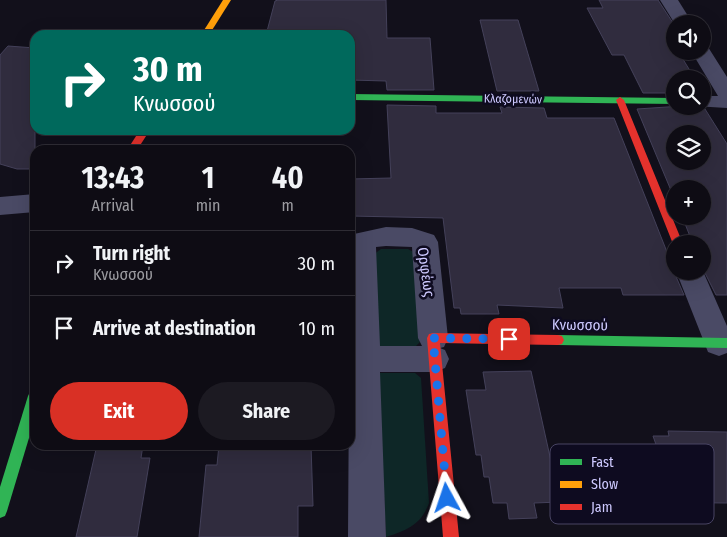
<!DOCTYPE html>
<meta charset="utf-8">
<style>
:root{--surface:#0e0c14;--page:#1c1a22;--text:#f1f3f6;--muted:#9b9ba0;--line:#2e2c34;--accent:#d93025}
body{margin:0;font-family:"Fira Sans Condensed",sans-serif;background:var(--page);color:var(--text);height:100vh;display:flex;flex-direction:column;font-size:19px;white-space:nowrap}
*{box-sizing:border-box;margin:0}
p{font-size:16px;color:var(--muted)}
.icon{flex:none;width:28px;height:28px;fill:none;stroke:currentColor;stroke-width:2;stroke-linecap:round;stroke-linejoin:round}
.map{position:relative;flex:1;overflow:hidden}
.drawer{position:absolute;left:30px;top:145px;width:325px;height:305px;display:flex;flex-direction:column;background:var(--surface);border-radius:15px;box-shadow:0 5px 20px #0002,0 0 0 1px var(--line)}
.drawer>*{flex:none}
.hud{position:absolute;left:30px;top:30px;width:325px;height:105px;border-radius:15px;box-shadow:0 5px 20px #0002,0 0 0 1px var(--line);background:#00695c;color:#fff;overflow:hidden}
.tools{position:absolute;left:666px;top:15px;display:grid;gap:10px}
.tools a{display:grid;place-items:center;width:45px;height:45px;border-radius:50%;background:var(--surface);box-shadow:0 5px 20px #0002,0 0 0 1px var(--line);font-size:25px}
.pin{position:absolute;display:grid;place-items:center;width:42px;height:42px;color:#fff;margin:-21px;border-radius:10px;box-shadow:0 2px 8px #0006}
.me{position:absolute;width:55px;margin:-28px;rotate:355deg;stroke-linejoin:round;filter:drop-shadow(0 0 4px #0008)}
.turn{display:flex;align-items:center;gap:18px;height:105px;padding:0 20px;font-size:22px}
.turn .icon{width:65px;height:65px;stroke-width:2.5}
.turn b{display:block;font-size:35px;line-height:42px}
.eta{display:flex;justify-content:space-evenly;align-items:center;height:85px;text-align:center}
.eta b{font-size:30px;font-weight:700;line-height:35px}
.cta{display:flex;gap:10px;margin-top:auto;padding:10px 20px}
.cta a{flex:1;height:58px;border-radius:30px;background:var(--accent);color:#fff;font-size:20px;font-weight:700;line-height:58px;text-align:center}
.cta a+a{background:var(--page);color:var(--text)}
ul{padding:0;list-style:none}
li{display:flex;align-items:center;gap:15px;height:65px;padding:0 20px;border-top:1px solid var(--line)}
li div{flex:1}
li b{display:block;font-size:19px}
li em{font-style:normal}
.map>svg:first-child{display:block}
.green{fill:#0e2727}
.building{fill:#302c3e;stroke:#44415a;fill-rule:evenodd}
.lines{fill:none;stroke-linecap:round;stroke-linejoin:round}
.street{fill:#4a4a65;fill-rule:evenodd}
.fast{fill:#30b455;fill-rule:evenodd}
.slow{fill:#ff9f0a;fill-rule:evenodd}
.jam{fill:#e5322d;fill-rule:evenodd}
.route{stroke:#1a73e8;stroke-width:9;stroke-dasharray:0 16.2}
.labels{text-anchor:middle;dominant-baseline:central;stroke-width:5;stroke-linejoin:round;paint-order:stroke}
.far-street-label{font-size:12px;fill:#cecaff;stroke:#0e0b20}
.street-label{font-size:15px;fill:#cecaff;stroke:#0e0b20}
.key{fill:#0e0b20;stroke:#484463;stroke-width:1}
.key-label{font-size:14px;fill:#cecaff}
</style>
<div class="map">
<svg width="727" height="537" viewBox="0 0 727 537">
<rect width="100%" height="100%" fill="#12101b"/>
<g class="green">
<path d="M381,249H408L415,253L420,342L415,347H379L373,255Z"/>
<path d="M378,373H415L421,378L429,503C421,525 407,530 386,537Z"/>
</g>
<g class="building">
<path d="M278,0H386L387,38H430L434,90H387L386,81L350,80V35H266L275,1Z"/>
<path d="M599,0H658L675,26V51H678L692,74H686L689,79H675V93H643L624,55H612L587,8H603Z"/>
<path d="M480,20H518L539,91H497Z"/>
<path d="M8,46L35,48V169H17L0,164V55Z"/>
<path d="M387,105L436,106V113H502L500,107L544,108L547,118H614L667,252L675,255L674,272L684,295H623L621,288H559L563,308L497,305L499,314H461L460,308H454L443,218L350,216V179L391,178Z"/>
<path d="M682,106L705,109L727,144V295H716L702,267V244H693L682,216H702V189H675V200L637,109ZM675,134H702V161H675Z"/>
<path d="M531,371L560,502L534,503L537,518L509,519L507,503H493L489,477H484L481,455H476L466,390H486L483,372Z"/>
<path d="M668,431L727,432V503L618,502L608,463H640L638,453H659L653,436H669Z"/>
<path d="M97,445H143L141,458H150L137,537H76Z"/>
<path d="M219,445H311L313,506H298V537H199L206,465H217Z"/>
</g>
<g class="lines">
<g class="street">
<path d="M660,0H678L693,24H675Z"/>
<path d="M702,46L708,47L727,77V108L694,106H702V96H718L691,51H702Z"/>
<path d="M35,194V212L0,215V197Z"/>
<path d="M386,227L412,228L434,235L438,242L448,338L444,347L440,348L445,350L449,359L445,368L434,372H380L386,537H348L350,241L354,234ZM386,246L412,247L418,338L422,346H380L376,247Z"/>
<path d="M702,269L727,326V353L719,356L708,352L676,271H702Z"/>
</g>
<g class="fast">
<path d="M350,94L675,98V104L350,100Z"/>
<path d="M558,335L727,338V348L558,345L554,344L552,340L554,336Z"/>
<path d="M35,390V418L7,511L5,516L0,518V487L28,396L30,392Z"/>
</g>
<path class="slow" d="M223,0H231L209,35H201Z"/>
<g class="jam">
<path d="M620,97L624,100L683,244H675V247L673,244L616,100Z"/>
<path d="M140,130H150L137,150H127Z"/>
<path d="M433,333L558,335L562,336L564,340L562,344L558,345L440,343L459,537H443L427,338L429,334Z"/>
</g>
</g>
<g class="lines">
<path class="route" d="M447,498L433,338L509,339"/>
</g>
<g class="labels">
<g class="far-street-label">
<text transform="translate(513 99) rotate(1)">Κλαζομενών</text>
</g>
<g class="street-label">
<text transform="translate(426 272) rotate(82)">Ορφέως</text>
<text transform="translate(580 325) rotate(1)">Κνωσσού</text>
</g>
</g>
<rect x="550" y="444" width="164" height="80" rx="8" class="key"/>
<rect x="560" y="459" width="22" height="6" fill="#30b455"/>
<rect x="560" y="481" width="22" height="7" fill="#ff9f0a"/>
<rect x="560" y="504" width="22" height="6" fill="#e5322d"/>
<g class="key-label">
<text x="591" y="467">Fast</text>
<text x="591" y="489">Slow</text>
<text x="591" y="512">Jam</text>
</g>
</svg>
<div class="tools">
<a><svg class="icon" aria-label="sound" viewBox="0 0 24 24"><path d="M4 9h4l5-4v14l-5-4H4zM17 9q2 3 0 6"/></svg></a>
<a><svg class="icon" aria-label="search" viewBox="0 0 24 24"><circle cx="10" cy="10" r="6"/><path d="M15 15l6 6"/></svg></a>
<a><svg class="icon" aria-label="layers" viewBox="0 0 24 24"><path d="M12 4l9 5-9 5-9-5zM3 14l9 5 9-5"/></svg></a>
<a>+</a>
<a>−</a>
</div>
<div class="pin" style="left:509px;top:339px;background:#d93025"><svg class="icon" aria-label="arrive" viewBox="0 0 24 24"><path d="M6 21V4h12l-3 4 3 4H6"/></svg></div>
<svg class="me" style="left:447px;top:498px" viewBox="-20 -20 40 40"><path d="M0-17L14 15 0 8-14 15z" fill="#1a73e8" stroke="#fff" stroke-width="4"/></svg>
<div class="hud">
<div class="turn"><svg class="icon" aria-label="right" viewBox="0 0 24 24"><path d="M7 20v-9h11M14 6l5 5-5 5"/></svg><div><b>30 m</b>Κνωσσού</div></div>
</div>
<section class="drawer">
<div class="eta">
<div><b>13:43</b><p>Arrival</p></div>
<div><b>1</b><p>min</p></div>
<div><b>40</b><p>m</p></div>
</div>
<ul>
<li><svg class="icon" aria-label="right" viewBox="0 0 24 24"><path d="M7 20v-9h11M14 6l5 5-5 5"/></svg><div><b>Turn right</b><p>Κνωσσού</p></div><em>30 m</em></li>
<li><svg class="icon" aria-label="arrive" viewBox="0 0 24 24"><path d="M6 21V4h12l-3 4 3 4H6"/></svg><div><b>Arrive at destination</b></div><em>10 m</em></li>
</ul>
<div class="cta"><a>Exit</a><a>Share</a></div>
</section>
</div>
